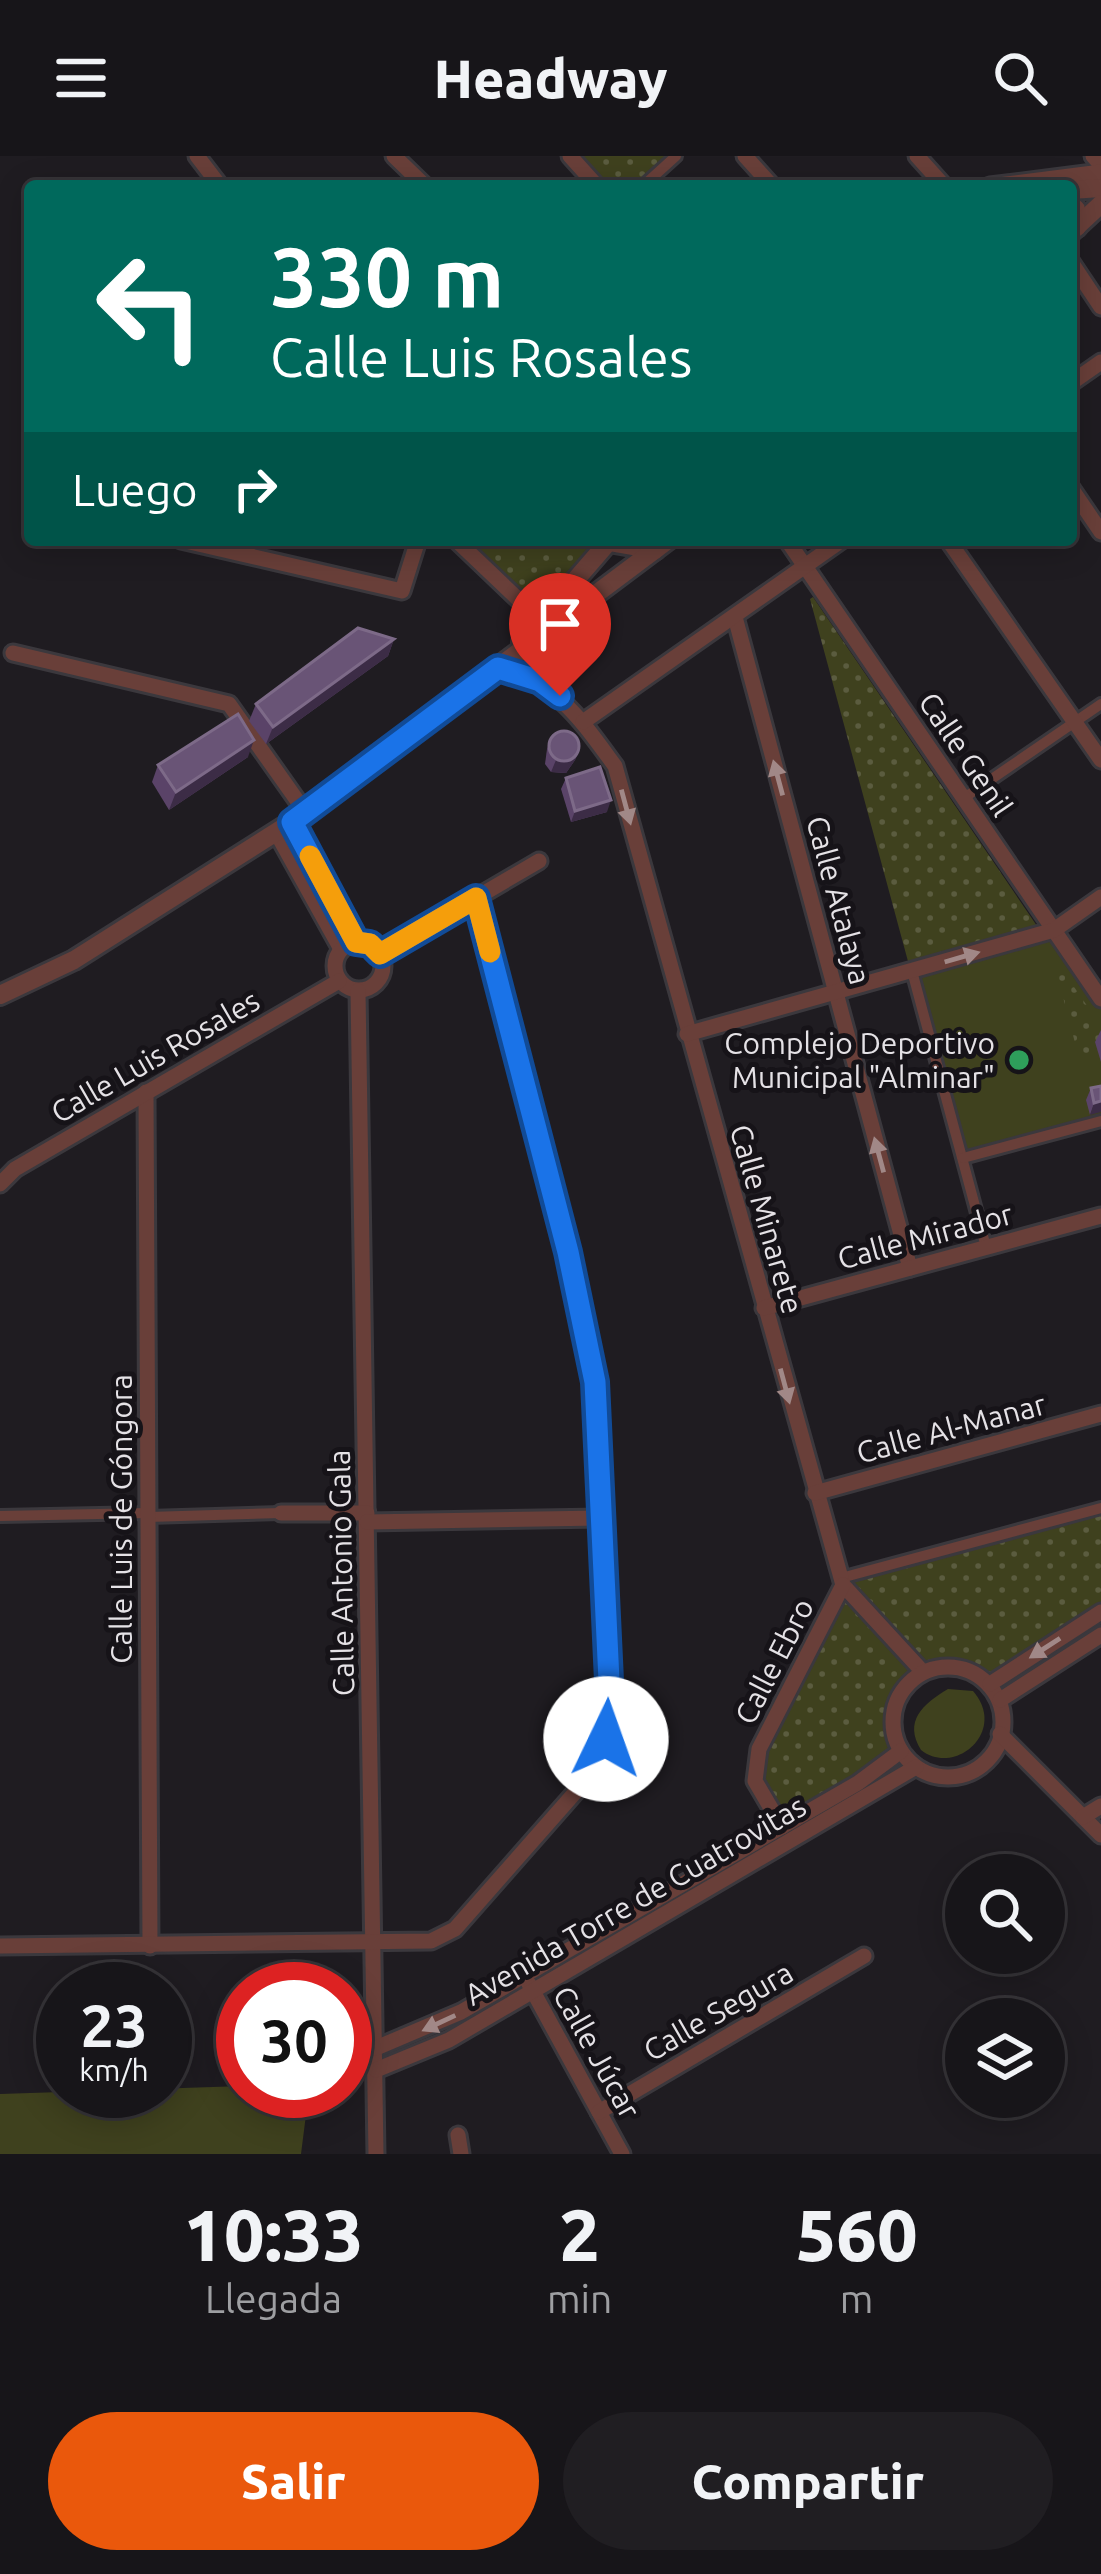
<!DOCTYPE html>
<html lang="es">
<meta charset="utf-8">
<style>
:root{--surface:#171519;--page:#201e22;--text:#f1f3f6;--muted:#9e9fa2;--line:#363438;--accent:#ea580c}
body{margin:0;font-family:Ubuntu,sans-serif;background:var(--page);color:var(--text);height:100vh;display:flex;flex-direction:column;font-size:45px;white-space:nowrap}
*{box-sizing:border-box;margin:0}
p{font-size:39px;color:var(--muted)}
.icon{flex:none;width:66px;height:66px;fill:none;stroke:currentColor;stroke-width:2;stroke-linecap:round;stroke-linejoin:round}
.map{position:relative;height:1998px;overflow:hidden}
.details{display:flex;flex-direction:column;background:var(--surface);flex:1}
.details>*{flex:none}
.banner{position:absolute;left:24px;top:24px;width:1053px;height:366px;border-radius:12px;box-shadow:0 6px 30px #0003,0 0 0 3px var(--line);background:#00695c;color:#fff;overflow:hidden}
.controls{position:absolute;left:945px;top:1698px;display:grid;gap:24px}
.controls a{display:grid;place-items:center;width:120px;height:120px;border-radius:50%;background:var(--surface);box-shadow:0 6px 30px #0003,0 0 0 3px var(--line);font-size:60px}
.speed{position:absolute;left:36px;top:1806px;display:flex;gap:24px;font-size:60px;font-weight:700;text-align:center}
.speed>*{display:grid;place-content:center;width:156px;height:156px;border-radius:50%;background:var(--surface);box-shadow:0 6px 30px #0003,0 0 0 3px var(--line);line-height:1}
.speed small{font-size:30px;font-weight:400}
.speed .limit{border:18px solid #d22;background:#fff;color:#111}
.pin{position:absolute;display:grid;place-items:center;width:102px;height:102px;color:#fff;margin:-123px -51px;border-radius:50% 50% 50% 0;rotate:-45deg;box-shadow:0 0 12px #0007}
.pin .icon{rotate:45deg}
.me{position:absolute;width:132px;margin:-66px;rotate:3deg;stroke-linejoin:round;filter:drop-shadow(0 0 9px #0008)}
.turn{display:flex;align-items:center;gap:42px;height:252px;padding:0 48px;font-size:54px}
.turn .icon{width:156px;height:156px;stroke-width:2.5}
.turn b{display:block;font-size:84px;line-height:102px}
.then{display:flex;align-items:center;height:114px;padding:0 48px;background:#0003;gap:24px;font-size:45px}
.eta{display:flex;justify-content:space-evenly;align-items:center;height:204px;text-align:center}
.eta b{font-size:72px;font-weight:800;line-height:84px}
.button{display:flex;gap:24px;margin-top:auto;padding:24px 48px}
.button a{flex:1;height:138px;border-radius:72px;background:var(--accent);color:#fff;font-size:48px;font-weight:800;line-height:138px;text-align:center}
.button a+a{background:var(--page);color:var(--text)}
header{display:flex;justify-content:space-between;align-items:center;height:156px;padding:0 48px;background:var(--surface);font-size:54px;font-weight:800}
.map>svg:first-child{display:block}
.grass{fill:#3f411e}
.park{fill:url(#park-dots)}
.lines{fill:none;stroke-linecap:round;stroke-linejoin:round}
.pedestrian-casing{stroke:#3b383d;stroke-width:16}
.minor-casing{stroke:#3b383d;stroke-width:21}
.tertiary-casing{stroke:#3b383d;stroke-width:24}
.pedestrian{stroke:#693f39;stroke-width:10}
.minor{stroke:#693f39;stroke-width:15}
.tertiary{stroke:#693f39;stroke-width:18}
.wall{fill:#5a4368}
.shaded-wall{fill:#3c2c46}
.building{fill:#695476;stroke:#7d6a88;stroke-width:3}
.oneway{fill:#a18887}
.route-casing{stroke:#114b97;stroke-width:30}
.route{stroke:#1a73e8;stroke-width:21}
.slow{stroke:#f59e0b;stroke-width:21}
.leisure-dot{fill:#2e9e5b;stroke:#161318;stroke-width:4.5}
.labels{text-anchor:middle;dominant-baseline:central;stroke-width:10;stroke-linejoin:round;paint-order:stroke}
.street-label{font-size:30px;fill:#e5e2e6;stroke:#161318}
.poi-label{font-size:30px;fill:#e5e2e6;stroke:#161318;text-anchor:end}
</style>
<header><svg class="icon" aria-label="menu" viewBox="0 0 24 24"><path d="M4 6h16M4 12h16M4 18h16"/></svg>Headway<svg class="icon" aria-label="search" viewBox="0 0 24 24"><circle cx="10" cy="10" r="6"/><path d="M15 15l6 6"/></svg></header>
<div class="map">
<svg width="1101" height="1998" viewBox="0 0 1101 1998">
<defs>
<pattern id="park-dots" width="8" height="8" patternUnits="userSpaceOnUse" patternTransform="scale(3)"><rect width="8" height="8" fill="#3f411e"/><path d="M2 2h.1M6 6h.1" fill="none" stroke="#5b5c3f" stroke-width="1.8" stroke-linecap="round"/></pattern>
</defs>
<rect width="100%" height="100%" fill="#1f1c21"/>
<g class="grass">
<path d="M1054,774L1101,843V965L963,1002L912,815Z"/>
<path d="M948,1533L973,1535C1008,1575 955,1621 921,1594C903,1565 923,1548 948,1533Z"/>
<path d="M243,1930V1935H309L301,1998H0V1938Z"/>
</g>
<g class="park">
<path d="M570,0H676L643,30H597Z"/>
<path d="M456,384H607L541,465Z"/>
<path d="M813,441L1037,770L909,809L810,443Z"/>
<path d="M1052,799L1101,870L1096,898L1079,902Z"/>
<path d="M1101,1352V1456L990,1528C937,1485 874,1531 901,1595L782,1671L755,1625L759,1593L841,1422Z"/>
</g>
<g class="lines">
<defs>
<g id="pedestrian">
<path d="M643,30L676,0"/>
<path d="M964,642L1101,548"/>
<path d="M912,815L986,1091"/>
<path d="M963,1002L1101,965"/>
<path d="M0,1360L148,1357"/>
<path d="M148,1361L281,1357"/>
<path d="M841,1422L1101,1352"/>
</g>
<g id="minor">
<path d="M197,0L220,30"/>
<path d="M394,0L425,30"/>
<path d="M570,0L597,30"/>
<path d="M745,0L772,30"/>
<path d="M917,0L944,30"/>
<path d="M1093,0L1101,9"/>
<path d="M990,30L1101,16"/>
<path d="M1071,106L1101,151"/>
<path d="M1071,227L1101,206"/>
<path d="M1071,332L1101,376"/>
<path d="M181,384L402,435L418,384"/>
<path d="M456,384L541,465"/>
<path d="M787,384L1101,843"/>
<path d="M948,384L1101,604"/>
<path d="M735,461L910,1112"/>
<path d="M13,497L229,548L306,657"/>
<path d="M498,512C556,525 582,565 615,610L843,1429L923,1516"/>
<path d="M583,566L842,384"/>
<path d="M292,666L355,786"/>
<path d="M276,676L341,793"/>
<circle cx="359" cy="810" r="24"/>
<path d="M380,798L539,705"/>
<path d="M358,835L376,1998"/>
<path d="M687,878L1054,774L1101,741"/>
<path d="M146,936L150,1790"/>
<path d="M0,1028L15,1013L339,825"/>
<path d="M764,1152L1101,1060"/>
<path d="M815,1337L1101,1258"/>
<path d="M281,1357H367"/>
<path d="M367,1366L601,1362"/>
<circle cx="948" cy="1566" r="55"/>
<path d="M990,1528L1101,1456"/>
<path d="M1000,1544L1101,1479"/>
<path d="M1000,1578L1101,1679"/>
<path d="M1083,1661L1101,1650"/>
<path d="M782,1671L755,1625L759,1593L843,1429"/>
<path d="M0,1790L431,1785L455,1773L594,1615L606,1583L610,1546L595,1226L568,1096L476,742"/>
<path d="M529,1828L622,1998"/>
<path d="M376,1892L461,1856L858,1627L901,1595"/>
<path d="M376,1914L449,1884L916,1611"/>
<path d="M599,1956L864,1800"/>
<path d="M458,1979L461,1998"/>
</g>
<g id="tertiary">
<path d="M1071,34L1101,32"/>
<path d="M1071,49L1076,53L1077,71"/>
<path d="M1071,76L1101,48"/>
<path d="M609,386L655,394"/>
<path d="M522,486L610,384"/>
<path d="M0,839L74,804L292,666L668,384"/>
</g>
</defs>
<use href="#pedestrian" class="pedestrian-casing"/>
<use href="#minor" class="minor-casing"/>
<use href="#tertiary" class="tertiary-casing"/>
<use href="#pedestrian" class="pedestrian"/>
<use href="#minor" class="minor"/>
<use href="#tertiary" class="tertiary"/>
</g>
<g class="wall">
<path d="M394,483L388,500L266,588L249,565L256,548Z"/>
<path d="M551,581L580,593L575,604L566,617L551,616L545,608L547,593Z"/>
<path d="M248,601L169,654L152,626L158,609Z"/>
<path d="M566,622L607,656L571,666L561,633Z"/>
<path d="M1101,874V906L1095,886Z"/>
<path d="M1101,930L1090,959L1086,944L1091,932Z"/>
</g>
<g class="shaded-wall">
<path d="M394,483L388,500L266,588L273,571Z"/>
<path d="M254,584L248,601L169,654L176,636Z"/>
<path d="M580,593L575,604L566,617L551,616L556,604Z"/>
<path d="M611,644L607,656L571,666L575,655Z"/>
<path d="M1101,945V956L1090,959L1094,947Z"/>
</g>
<g class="building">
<path d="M358,472L394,483L273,571L256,548Z"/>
<path d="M238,558L254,584L176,636L158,609Z"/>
<circle cx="564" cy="590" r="15"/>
<path d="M600,611L611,644L575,655L566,622Z"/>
<path d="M1101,930V945L1094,947L1091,932Z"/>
</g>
<defs><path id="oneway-solid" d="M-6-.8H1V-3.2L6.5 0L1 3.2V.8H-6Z" transform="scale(3)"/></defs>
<g class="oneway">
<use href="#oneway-solid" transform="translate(778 622) rotate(-105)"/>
<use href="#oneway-solid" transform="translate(626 651) rotate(75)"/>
<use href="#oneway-solid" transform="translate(962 801) rotate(-16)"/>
<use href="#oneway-solid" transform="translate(879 999) rotate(-105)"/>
<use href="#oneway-solid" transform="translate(785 1230) rotate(75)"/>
<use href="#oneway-solid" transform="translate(1045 1492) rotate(147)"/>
<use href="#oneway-solid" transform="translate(439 1867) rotate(155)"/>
</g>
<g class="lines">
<defs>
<path id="route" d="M560,540L540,525L498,512L292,666L356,786L370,788L380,798L476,742L568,1096L595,1226L610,1546L606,1583"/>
</defs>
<use href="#route" class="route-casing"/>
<use href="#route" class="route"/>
<path class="slow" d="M310,700L356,786L370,788L380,798L476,742L490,796"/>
</g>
<circle class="leisure-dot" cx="1019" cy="904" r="12"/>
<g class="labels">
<g class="street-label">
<text transform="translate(966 598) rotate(56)">Calle Genil</text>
<text transform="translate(839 744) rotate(75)">Calle Atalaya</text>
<text transform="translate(155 900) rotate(-30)">Calle Luis Rosales</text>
<text transform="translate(767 1063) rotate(74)">Calle Minarete</text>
<text transform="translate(925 1080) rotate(-15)">Calle Mirador</text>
<text transform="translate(951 1272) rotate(-15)">Calle Al-Manar</text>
<text transform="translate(121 1363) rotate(-90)">Calle Luis de Góngora</text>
<text transform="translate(341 1417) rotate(-91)">Calle Antonio Gala</text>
<text transform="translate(774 1505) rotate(-63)">Calle Ebro</text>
<text transform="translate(635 1744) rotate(-30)">Avenida Torre de Cuatrovitas</text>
<text transform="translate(718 1855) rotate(-30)">Calle Segura</text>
<text transform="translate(597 1896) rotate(61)">Calle Júcar</text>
</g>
<g class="poi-label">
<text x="995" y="887">Complejo Deportivo<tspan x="995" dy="34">Municipal "Alminar"</tspan></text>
</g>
</g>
</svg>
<div class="controls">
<a><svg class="icon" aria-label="search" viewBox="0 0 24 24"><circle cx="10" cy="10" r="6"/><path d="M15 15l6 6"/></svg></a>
<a><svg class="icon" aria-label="layers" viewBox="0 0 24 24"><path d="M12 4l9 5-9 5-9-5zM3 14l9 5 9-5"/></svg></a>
</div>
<div class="speed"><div>23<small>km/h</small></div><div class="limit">30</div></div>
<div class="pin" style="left:560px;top:540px;background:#d93025"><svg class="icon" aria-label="arrive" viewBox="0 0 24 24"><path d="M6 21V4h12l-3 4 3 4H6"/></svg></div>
<svg class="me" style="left:606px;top:1583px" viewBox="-20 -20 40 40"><circle r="19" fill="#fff"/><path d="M0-13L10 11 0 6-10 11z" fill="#1a73e8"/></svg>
<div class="banner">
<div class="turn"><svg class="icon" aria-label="left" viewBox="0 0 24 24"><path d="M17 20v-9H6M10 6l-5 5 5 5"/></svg><div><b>330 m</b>Calle Luis Rosales</div></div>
<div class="then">Luego<svg class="icon" aria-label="right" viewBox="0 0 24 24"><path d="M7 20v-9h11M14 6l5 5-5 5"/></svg></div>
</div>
</div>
<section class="details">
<div class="eta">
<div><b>10:33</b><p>Llegada</p></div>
<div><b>2</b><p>min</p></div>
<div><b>560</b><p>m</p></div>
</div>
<div class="button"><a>Salir</a><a>Compartir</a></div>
</section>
